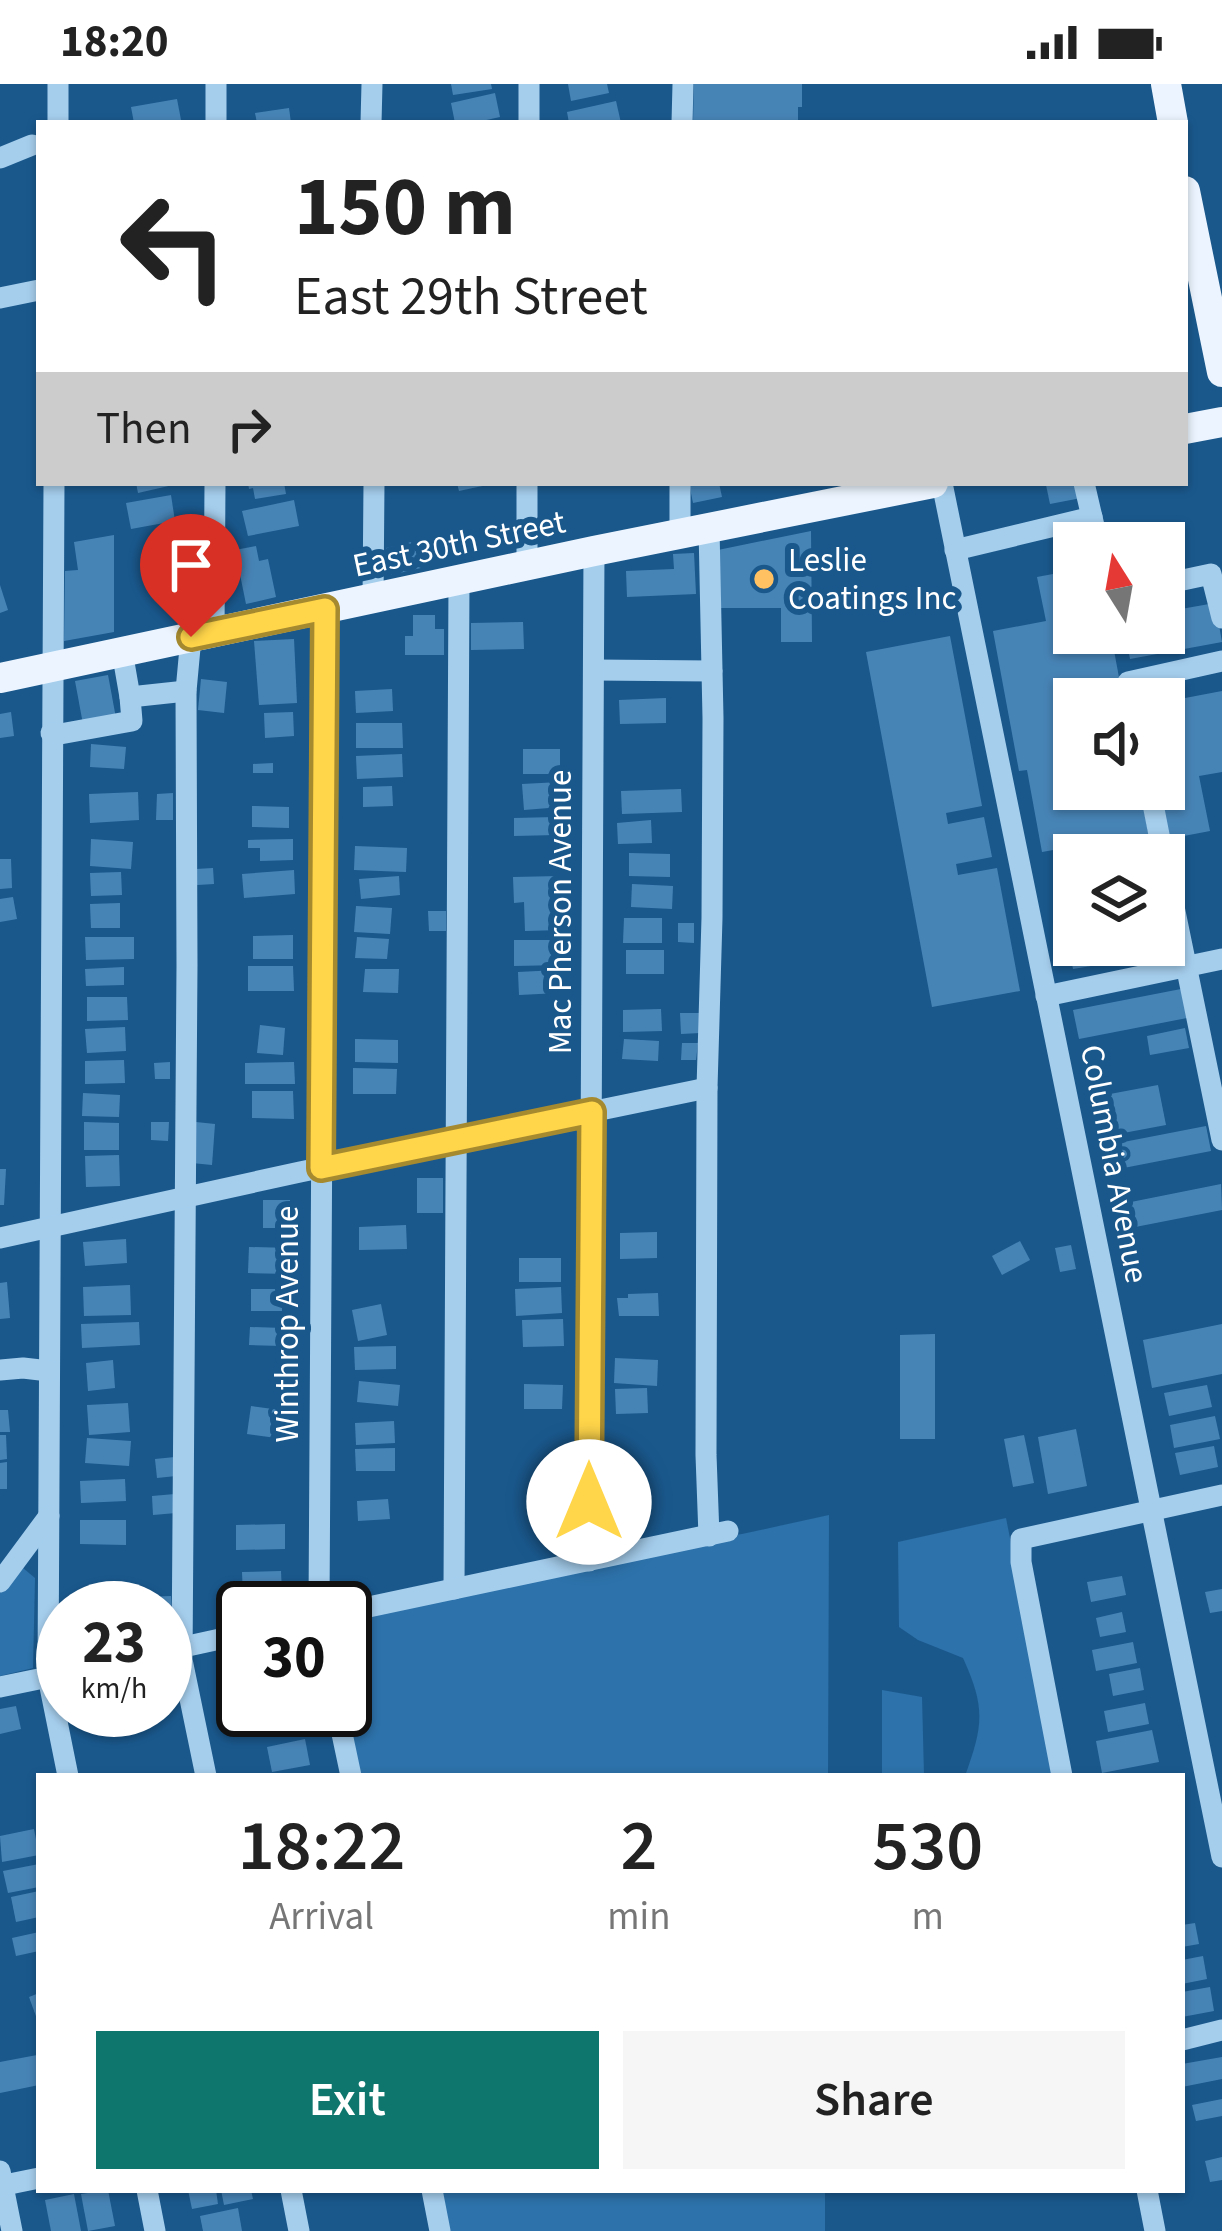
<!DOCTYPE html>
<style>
:root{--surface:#fff;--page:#f6f6f6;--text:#222;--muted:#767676;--accent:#0f766e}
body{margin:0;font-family:"Source Sans 3",sans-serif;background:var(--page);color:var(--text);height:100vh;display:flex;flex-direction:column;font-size:45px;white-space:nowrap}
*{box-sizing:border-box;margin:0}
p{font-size:39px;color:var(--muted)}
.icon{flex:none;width:66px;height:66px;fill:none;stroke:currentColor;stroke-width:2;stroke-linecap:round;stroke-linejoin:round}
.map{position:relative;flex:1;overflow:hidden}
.side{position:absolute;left:36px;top:1689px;width:1149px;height:420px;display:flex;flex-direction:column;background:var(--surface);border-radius:0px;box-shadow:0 3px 9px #0004}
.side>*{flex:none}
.guide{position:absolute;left:36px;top:36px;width:1152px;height:366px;border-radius:0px;box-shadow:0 3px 9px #0004;background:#fff;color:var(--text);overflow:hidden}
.needle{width:78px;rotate:349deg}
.buttons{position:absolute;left:1053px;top:438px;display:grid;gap:24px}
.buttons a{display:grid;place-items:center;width:132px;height:132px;border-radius:0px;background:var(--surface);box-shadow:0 3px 9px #0004;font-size:60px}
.speed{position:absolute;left:36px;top:1497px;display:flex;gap:24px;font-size:60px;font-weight:700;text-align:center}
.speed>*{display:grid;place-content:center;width:156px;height:156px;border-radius:50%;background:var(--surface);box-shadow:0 3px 9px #0004;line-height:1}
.speed small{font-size:30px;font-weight:400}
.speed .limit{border:6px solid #111;border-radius:18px;background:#fff;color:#111}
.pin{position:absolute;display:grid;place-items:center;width:102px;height:102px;color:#fff;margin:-123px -51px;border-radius:50% 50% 50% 0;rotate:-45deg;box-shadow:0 0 12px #0007}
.pin .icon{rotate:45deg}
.me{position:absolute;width:132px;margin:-66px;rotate:0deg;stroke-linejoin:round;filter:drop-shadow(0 0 9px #0008)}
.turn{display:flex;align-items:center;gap:42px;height:252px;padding:0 60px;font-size:54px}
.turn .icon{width:156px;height:156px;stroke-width:2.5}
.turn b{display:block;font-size:84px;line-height:102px}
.then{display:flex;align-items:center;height:114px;padding:0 60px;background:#0003;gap:24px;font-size:45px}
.eta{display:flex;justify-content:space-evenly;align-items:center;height:204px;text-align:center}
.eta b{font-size:72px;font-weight:600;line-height:84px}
.button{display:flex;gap:24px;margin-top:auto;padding:24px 60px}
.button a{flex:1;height:138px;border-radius:0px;background:var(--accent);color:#fff;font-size:48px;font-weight:600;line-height:138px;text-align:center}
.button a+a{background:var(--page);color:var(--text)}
.status{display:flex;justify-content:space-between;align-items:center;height:84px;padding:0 60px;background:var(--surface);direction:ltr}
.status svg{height:33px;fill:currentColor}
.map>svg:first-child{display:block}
.green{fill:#2d72aa}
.building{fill:#4784b6}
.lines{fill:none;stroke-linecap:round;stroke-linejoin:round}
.minor{stroke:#a5ceed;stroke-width:21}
.major{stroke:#ecf5ff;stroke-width:30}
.route-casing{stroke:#a68a30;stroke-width:30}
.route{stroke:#ffd54a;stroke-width:21}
.poi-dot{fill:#ffc162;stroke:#1a588c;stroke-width:4.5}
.labels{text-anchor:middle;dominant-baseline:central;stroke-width:12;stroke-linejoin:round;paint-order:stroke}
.street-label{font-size:33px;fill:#fff;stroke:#1a588c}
.poi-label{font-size:33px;fill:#fff;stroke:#1a588c;text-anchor:start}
</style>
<div class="status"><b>18:20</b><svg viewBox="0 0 49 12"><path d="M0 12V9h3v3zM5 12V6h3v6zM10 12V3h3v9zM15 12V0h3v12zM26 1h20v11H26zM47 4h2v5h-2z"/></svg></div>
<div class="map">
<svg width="1222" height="2147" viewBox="0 0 1222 2147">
<rect width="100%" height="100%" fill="#1a588c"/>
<g class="green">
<path d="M829,1431L828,1692H359L345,1624V1534L709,1454L742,1450Z"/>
<path d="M1006,1434L1057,1692H882V1606L922,1613L924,1691L965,1692C983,1642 986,1624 963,1574L918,1556L899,1543L898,1458Z"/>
<path d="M23,1484L35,1494L33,1584L0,1592V1509L17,1485Z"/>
<path d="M440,2106H825V2147H448Z"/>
</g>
<g class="building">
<path d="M451,0H491L492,5L453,11Z"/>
<path d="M568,0H607L609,9L571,17Z"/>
<path d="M694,0H802V23H798V39H693Z"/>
<path d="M495,9L500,33L473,39H455L451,19Z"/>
<path d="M177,15L181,36L134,39L131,23Z"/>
<path d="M616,17L621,39H569L567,28Z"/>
<path d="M289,24L291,39H257L255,29Z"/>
<path d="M136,399H173V401L138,409Z"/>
<path d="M248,399H284L286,410L255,415L253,404L249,405Z"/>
<path d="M457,399H487V401L459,407Z"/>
<path d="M689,399H719L722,413L693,419Z"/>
<path d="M1055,399H1078L1081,414L1050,420L1046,401Z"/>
<path d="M171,411L175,437L131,445L126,419Z"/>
<path d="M294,416L299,442L248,452L242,427Z"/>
<path d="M811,447L812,558H781V524H717L718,466Z"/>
<path d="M114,451V548L64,557L65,487L78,486L74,458Z"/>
<path d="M420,456L425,483L391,491L386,464Z"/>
<path d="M256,462L259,477L268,475L276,513L246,520L235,466Z"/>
<path d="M694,469L696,510L627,513L626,487L674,485L673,470Z"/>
<path d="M1074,486V549H1164V528L1215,519L1222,558L1130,575L1127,559L1113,561L1123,615H1074V705H1140L1152,769L1084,771L1082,761L1042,768L1027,686L1019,687L993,547L1046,537L1037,493Z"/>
<path d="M0,501L8,526L0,529Z"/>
<path d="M413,531H435V545H444V571H405V552H413Z"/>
<path d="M523,538L524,565L471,566V539Z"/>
<path d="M950,552L982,722L946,729L948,740L984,733L992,773L956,780L958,791L997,784L1020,907L932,923L866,568Z"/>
<path d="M294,555L297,619L259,621L254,557Z"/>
<path d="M108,591L116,634L83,640L75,597Z"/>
<path d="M201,595L227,598L224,629L198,626Z"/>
<path d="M392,605L393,627L356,629L355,607Z"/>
<path d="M1222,607V688L1199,692L1210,747L1168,755L1157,705H1164V618Z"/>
<path d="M666,614V639L620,640L619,616Z"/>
<path d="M11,628L14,652L0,654V630Z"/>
<path d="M293,628L294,652L265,654L264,629Z"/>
<path d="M356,639H402L403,664H356Z"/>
<path d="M91,660L126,663L124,685L90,683Z"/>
<rect x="523" y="665" width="37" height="25"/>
<path d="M402,670L403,693L357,695L356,672Z"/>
<path d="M273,679V689H253V680Z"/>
<path d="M560,698L561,723L524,726L522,700Z"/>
<path d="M392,702L393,722L363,723V703Z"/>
<path d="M681,705L682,728L622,730L621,707Z"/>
<path d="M138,708L139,736L90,739L89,710Z"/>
<path d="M173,709V736H156L157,710Z"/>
<path d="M252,722L289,723V744L252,743Z"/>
<path d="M556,733V751L514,752V734Z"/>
<path d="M651,736L652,759L618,760L617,739Z"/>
<path d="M91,755L133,758L131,785L90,782Z"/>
<path d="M293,755V776L260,777V764H248V756Z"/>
<path d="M355,762L407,764L406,788L354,786Z"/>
<path d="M629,769L670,770V793L629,792Z"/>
<path d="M0,775H11L12,804L0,805Z"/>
<path d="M213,784L214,800L197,801L196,785Z"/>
<path d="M294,786L295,810L244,814L242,790Z"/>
<path d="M121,788L122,811L91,812L90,789Z"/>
<path d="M399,792L400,811L361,815L359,795Z"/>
<path d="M560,792L561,846L525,847L524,818L514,819L513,793Z"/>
<path d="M632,800L673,802L672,825L631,823Z"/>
<path d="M13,813L17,835L0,838V815Z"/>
<path d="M120,819V844H91L90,820Z"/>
<path d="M356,822L392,824L390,850L354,848Z"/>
<path d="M428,827H446V847H429Z"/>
<path d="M624,834H662V859H623Z"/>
<path d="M678,839H694V859L678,858Z"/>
<path d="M293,851V875H253V852Z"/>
<path d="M85,853H134V875L86,876Z"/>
<path d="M357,853L389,855L387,875L355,874Z"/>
<path d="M1074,855V861H1100L1103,880L1073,885L1067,856Z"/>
<path d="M514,856H560V881L514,882Z"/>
<rect x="626" y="866" width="38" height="24"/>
<path d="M248,882H293L294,907H248Z"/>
<path d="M124,883V901L86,902L85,885Z"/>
<path d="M365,885H399L398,909L363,908Z"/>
<path d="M558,886L559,909L519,911L518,888Z"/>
<path d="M1181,905L1187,934L1079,955L1073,926Z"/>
<path d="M87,913H127L128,936L87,937Z"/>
<path d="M661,925L662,947L623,948V926Z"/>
<path d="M680,929H699L700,949L681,950Z"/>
<path d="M260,941L285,944L283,971L257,969Z"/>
<path d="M125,943L126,967L87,969L85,945Z"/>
<path d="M1185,944L1189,964L1150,971L1147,952Z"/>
<path d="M355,955L398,956V979L355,978Z"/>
<path d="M624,955L659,957L658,977L622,975Z"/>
<path d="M682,959H698L696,976H681Z"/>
<path d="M124,976L125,999L85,1000V977Z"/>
<path d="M170,978V995H155L154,979Z"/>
<path d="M294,978L295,1000H245V979Z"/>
<path d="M353,984L397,985L396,1010H353Z"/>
<path d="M1158,1001L1166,1041L1102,1053L1094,1013Z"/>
<path d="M252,1007H293L294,1035L252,1034Z"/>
<path d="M83,1009L120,1011L119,1033L82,1032Z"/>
<path d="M84,1038L119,1039V1066H84Z"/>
<path d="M151,1038H169L168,1057L151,1056Z"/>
<path d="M196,1038L215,1040L212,1081L192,1079Z"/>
<path d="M1206,1042L1211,1067L1108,1087L1103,1062Z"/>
<path d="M119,1071L120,1102L86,1103L85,1072Z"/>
<path d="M0,1085H6L4,1121H0Z"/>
<rect x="417" y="1094" width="26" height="35"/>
<path d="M1221,1100L1222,1126L1120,1146L1116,1121Z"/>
<rect x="263" y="1116" width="27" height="28"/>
<path d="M406,1141L407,1165L359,1166V1143Z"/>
<path d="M657,1148V1174L620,1175V1149Z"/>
<path d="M126,1155L127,1179L85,1182L83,1158Z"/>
<path d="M1020,1157L1030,1176L1002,1191L992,1172Z"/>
<path d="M1071,1161L1076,1185L1060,1188L1055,1164Z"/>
<path d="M249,1163L291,1164V1190L248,1189Z"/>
<rect x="519" y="1174" width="42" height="24"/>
<path d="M7,1198L10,1234L0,1235V1199Z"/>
<path d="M130,1201L131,1231L84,1232L83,1203Z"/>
<path d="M561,1203L562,1229L516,1232L515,1205Z"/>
<rect x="251" y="1205" width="31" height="22"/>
<path d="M658,1209L659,1232H619L617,1214H628V1210Z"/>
<path d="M381,1220L387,1251L358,1257L352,1226Z"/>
<path d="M563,1235L564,1262L523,1263L522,1236Z"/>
<path d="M139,1238L140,1261L82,1264L81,1240Z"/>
<path d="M1222,1240V1290L1152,1304L1143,1256Z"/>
<path d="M250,1243L283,1244V1262L249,1261Z"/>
<path d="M935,1250V1355H900V1251Z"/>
<path d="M396,1262V1285L355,1286L354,1263Z"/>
<path d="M615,1274L658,1276L657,1302L614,1299Z"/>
<path d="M113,1276L115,1304L88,1307L86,1279Z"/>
<path d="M359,1297L400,1301L398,1322L357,1318Z"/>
<path d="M524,1300L563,1301L562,1325H524Z"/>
<path d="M1207,1301L1212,1323L1169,1332L1164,1309Z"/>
<path d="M647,1304L648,1329L616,1330L615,1305Z"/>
<path d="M128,1319L130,1348L89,1351L87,1321Z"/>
<path d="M251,1322L288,1327L284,1355L247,1350Z"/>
<path d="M0,1326H8L10,1348H0Z"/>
<path d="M1215,1332L1220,1355L1174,1364L1170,1341Z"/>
<path d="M394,1337L395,1359L356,1361L355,1339Z"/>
<path d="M1076,1345L1087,1402L1048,1410L1038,1353Z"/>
<path d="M0,1351H6L7,1375L0,1376Z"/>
<path d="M1024,1351L1034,1399L1013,1403L1004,1355Z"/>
<path d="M87,1354L131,1357L129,1382L85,1379Z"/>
<path d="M1214,1362L1218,1383L1180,1391L1175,1369Z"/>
<path d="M395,1364V1387H356L355,1365Z"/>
<path d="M175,1373L176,1392L157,1394L155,1375Z"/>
<path d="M7,1378V1405H0V1379Z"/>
<path d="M125,1395L126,1417L81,1419L80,1397Z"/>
<path d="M175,1410L176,1429L153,1431L152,1412Z"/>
<path d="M388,1415L390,1435L358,1437L357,1417Z"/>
<path d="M80,1436H126V1461L80,1460Z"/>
<path d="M285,1440V1465L236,1466V1441Z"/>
<path d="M281,1487L282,1510L243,1512L242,1488Z"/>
<path d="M1122,1492L1126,1511L1091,1518L1087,1498Z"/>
<path d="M1222,1505V1527L1210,1529L1205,1508Z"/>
<path d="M171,1512L173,1548H165V1524H86L85,1515Z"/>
<path d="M1122,1528L1126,1548L1100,1553L1096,1534Z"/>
<path d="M1133,1558L1137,1579L1096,1587L1092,1566Z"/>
<path d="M1140,1584L1144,1606L1113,1612L1109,1590Z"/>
<path d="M1145,1619L1149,1640L1108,1648L1104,1627Z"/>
<path d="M16,1622L21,1645L0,1650V1625Z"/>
<path d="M1152,1646L1159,1678L1102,1689L1096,1657Z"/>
<path d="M305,1655L310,1681L272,1688L267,1663Z"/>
<path d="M34,1745L39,1771L2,1778L0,1752Z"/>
<path d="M39,1780V1803L8,1809L3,1787Z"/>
<path d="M39,1807V1833L16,1838L11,1813Z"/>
<path d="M1195,1839L1199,1860L1182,1863V1841Z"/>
<path d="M39,1848V1867L16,1872L12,1854Z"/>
<path d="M1203,1872L1207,1895L1182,1900V1876Z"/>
<path d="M1210,1903L1214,1927L1182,1933V1908Z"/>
<path d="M39,1909V1934L37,1935L29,1913Z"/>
<path d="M37,1971L39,2001L0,2009V1978Z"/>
<path d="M1222,1973V1995L1182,2003V1980Z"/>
<path d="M1222,2015V2032L1196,2037L1192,2021Z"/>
<path d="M1222,2073V2096L1210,2098L1205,2077Z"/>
<path d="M108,2106L115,2142L88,2147L81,2110Z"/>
<path d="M188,2106H216L218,2120L192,2125Z"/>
<path d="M221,2106H251L253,2115L224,2121Z"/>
<path d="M74,2110L81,2147H51L45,2116Z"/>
<path d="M238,2124L242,2147H203L200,2132Z"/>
</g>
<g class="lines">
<g class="minor">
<path d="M58,39V0"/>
<path d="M216,39V0"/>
<path d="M371,39L372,0"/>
<path d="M529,39V0"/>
<path d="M682,39L683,0"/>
<path d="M0,74L32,61"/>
<path d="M0,214L39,206"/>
<path d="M54,399L48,1593L68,1692"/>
<path d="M942,399L1222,1773"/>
<path d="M1084,399L1098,459"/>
<path d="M680,451V399"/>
<path d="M955,466L1092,433"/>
<path d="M527,483V399"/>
<path d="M1164,500L1211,490L1222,534"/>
<path d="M373,515L374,399"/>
<path d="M214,548L215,399"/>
<path d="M191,553L186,607L187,881L182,1576L206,1692"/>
<path d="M122,567L130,613"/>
<path d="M594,586L712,587"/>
<path d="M1131,615L1128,598L1222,577"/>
<path d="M51,649L60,650L132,637L130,613L186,607"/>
<path d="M1150,705L1163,771"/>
<path d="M1164,774L1222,1056"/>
<path d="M1046,912L1222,875"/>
<path d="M0,1154L300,1088L707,1004"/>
<path d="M0,1286L23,1284L49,1287"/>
<path d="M709,1452L706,1371L707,1004L712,834L713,634L709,444"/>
<path d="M589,1477L594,467"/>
<path d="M0,1498L49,1432"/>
<path d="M454,1505L459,497"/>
<path d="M319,1524L325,525"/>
<path d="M345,1528L728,1447"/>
<path d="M165,1567L243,1550"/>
<path d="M0,1603L63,1590"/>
<path d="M337,1626L351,1692"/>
<path d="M1062,1692L1021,1478V1455L1222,1411"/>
<path d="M1182,1956L1222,1946"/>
<path d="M0,2087L12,2147"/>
<path d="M0,2102L39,2094"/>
<path d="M147,2106L155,2147"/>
<path d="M291,2106L299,2147"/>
<path d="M432,2106L440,2147"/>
<path d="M1147,2106L1155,2147"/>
</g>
<g class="major">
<path d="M1166,0L1173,39"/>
<path d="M1185,107L1222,288"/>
<path d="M1185,345L1222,338"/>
<path d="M0,594L594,467L933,399"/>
</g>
</g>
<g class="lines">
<defs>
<path id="route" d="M191,553L325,525L321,1084L592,1028L589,1418"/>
</defs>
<use href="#route" class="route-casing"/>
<use href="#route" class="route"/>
</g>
<circle class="poi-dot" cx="764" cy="495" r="12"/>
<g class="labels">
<g class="street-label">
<text transform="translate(459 460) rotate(-12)">East 30th Street</text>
<text transform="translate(560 828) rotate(-90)">Mac Pherson Avenue</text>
<text transform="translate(1114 1080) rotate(79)">Columbia Avenue</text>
<text transform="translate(287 1240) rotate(-90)">Winthrop Avenue</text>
</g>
<g class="poi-label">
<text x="788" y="476">Leslie<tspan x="788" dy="38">Coatings Inc</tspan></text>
</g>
</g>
</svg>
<div class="buttons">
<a><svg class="needle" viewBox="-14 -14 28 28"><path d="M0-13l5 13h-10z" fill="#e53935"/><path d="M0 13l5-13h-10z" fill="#767676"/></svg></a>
<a><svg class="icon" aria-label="sound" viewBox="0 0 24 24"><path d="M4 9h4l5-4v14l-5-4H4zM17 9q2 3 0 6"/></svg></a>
<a><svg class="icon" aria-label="layers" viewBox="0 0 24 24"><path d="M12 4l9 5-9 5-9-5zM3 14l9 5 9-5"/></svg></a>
</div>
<div class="speed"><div>23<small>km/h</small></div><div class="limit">30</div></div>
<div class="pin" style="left:191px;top:553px;background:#d93025"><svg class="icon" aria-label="arrive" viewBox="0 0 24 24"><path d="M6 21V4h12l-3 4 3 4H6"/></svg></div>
<svg class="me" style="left:589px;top:1418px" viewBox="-20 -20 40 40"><circle r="19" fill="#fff"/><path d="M0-13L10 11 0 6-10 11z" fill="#ffd54a"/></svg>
<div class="guide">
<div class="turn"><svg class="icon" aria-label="left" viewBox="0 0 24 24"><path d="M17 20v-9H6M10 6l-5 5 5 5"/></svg><div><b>150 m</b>East 29th Street</div></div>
<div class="then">Then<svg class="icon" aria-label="right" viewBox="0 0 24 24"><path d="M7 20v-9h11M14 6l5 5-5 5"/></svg></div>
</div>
<section class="side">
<div class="eta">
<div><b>18:22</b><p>Arrival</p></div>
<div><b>2</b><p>min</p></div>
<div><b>530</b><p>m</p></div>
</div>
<div class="button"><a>Exit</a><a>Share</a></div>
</section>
</div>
